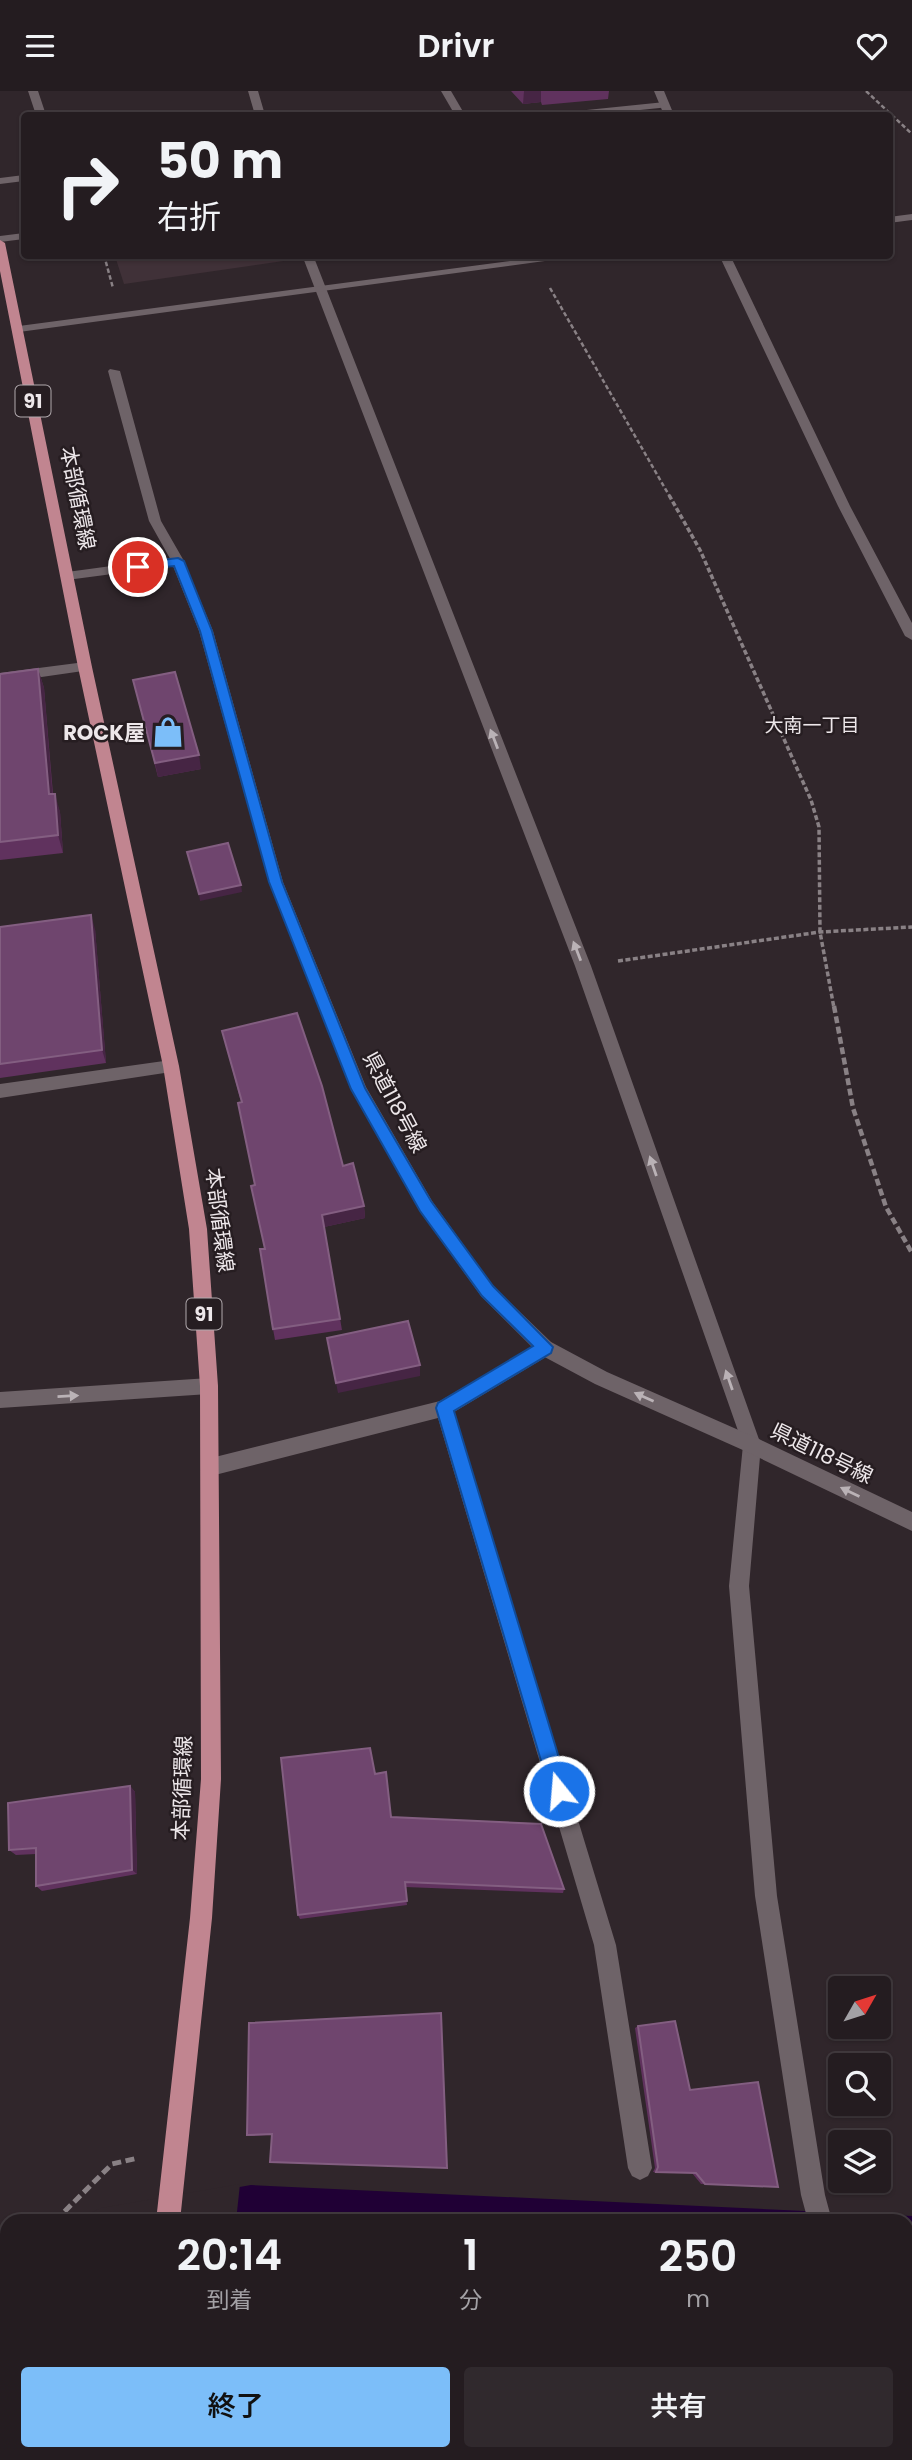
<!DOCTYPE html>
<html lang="ja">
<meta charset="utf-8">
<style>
:root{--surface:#241c20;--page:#30292d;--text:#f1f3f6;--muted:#a3a1a5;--line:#413a3e;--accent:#7cbef9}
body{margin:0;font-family:Poppins,"Noto Sans JP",sans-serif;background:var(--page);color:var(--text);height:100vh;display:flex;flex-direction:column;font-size:26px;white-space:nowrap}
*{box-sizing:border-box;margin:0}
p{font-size:23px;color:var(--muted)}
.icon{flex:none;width:38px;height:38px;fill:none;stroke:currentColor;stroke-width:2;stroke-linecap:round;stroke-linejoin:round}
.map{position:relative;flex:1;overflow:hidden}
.drawer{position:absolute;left:0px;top:2123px;width:914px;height:247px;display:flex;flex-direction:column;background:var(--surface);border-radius:21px 21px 0 0;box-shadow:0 2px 5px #0004,0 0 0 2px var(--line)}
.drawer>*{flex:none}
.top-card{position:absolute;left:21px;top:21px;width:872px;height:147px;border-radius:7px;box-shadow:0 2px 5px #0004,0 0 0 2px var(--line);background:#241c20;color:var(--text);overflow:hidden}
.needle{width:46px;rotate:51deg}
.controls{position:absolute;left:828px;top:1885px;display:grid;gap:14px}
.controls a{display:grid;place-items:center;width:63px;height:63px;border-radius:7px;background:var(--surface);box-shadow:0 2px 5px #0004,0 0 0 2px var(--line);font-size:35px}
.pin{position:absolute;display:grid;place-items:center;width:60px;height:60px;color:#fff;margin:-30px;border:4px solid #fff;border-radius:50%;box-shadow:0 2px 7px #0007}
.me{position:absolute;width:77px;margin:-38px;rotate:343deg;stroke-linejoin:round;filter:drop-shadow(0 0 5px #0008)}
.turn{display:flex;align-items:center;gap:24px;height:147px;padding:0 21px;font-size:32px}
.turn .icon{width:91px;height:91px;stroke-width:2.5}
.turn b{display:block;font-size:49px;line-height:60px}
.eta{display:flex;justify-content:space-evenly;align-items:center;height:119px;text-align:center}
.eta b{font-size:42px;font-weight:600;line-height:49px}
.action{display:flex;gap:14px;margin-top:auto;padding:14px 21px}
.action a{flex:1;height:80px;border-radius:7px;background:var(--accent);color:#111;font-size:28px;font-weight:600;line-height:80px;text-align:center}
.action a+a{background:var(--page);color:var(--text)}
header{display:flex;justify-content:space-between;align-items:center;height:91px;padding:0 21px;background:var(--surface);font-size:32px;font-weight:600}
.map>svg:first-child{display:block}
.built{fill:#403138}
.water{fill:#200035}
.pier{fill:#30262b}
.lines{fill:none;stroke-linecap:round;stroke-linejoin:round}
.path-far3{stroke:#898185;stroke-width:2.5;stroke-dasharray:4.5 2.5;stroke-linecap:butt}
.path-far2{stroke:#898185;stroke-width:3.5;stroke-dasharray:5 2.5;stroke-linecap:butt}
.path-far1{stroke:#898185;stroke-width:4.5;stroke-dasharray:7 3.5;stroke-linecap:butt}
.path{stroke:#898185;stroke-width:5;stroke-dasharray:9 4.5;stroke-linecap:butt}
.service{fill:#6e6368;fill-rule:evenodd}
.minor{fill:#6e6368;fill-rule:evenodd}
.tertiary{fill:#6e6368;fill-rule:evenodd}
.secondary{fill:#6e6368;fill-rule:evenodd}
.primary{fill:#c18590;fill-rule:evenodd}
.wall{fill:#60325e}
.shaded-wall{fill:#462544}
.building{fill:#6f456e;stroke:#835e81;stroke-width:2}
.oneway{fill:#bab2b6}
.route{fill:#1a73e8;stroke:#114b97;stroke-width:2}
.labels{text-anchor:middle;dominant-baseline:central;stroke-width:5;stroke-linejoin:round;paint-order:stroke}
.shield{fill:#261d21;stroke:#b1aaae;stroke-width:2}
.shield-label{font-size:19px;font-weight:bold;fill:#ede7ea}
.far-neighbourhood-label{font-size:19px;fill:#ede7ea;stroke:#261d21}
.street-label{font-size:21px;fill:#ede7ea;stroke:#261d21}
.poi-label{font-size:21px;font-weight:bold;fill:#ede7ea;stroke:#261d21;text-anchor:end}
</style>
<header><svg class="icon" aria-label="menu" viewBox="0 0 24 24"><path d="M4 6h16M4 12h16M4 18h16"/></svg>Drivr<svg class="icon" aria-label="heart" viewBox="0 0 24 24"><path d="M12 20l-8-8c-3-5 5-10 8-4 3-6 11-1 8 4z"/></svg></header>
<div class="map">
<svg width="912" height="2369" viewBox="0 0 912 2369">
<rect width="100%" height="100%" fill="#30262b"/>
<path class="built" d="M296,165L297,168L124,193L115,165Z"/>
<g class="water">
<path d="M251,2094L912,2125V2217H907L906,2130H82L102,2120Z"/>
<path d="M7,2195V2314L0,2325V2201Z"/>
</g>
<path class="pier" d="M240,2093L236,2130H82V2126L101,2117Z"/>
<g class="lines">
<g class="path-far3">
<path d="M866,0L912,43"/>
<path d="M104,164L113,197"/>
<path d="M550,197L670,406"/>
</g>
<g class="path-far2">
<path d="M669,404L700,459L811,709L819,736L820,841L834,917"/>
<path d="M618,870L820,841L912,836"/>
</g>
<path class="path-far1" d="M834,915L853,1017L886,1116L912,1162"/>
<g class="path">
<path d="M55,2130L112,2073L138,2067"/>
<path d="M0,2186L7,2179"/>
</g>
<g class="service">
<path d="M545,1249L551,1251L554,1257L551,1263L454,1321L616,1854L652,2077L648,2085L640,2089L632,2085L628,2077L594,1854L438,1327L211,1385L204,1382L202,1376L204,1370L211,1367L440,1310Z"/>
<path d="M752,1345L759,1348L761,1354L749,1495L777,1805L825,2104L832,2130H808L801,2104L755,1805L729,1495L743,1354L745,1348Z"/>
</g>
<g class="minor">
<path d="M28,0H38L46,24H36Z"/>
<path d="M248,0H258L265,24H255Z"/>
<path d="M441,0H451L465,24H455Z"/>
<path d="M665,11L669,12V16L592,24H562L567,21Z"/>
<path d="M24,84V90L0,93V87Z"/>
<path d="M24,142V148L0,151V145Z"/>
<path d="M302,164H313L591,875L761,1354L759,1360L752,1363L745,1360L743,1354L575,875Z"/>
<path d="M110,278L120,280L161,430L184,470L183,473H173L149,430L108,280Z"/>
<path d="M171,969L179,975L171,981L0,1007V993Z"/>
<path d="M209,1287L215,1289L218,1295L215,1301L209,1303L0,1317V1301Z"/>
<rect x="906" y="2241" width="6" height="24"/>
<path d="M870,2362H895L896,2369H870Z"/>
</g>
<g class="tertiary">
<path d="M654,0H664L674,24H664Z"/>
<path d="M912,123V129L889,132V126Z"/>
<path d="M555,164H589L19,241L13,238L19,235Z"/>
<path d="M719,164H730L850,415L912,532V549L905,545L838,415Z"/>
<path d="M85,571L92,576L90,579L0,592V582Z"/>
</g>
<path class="secondary" d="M178,466L184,470L213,540L283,791L366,996L432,1110L493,1195L551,1251L607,1281L759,1348L912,1421V1440L745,1360L595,1293L539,1263L481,1205L420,1120L351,998L269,791L199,540L173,475L67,489L60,485L67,481Z"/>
<g class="primary">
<path d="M0,149L5,152L92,576L179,975L207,1138L218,1295L221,1688L212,1827L180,2130H156L190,1827L201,1688L200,1295L189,1138L163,975L78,576L0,180Z"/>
<rect x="132" y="2362" width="26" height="7"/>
</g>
</g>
<g class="wall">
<path d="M511,0H609L608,8L542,14L541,11L523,13Z"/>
<path d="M38,578L44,597L53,703L60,721L63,762L0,769V583Z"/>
<path d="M133,589L201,678L158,686Z"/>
<path d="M0,836L95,838L106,972L0,987Z"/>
<path d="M222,940L343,1075L364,1115L365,1127L324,1136L342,1239L275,1249L273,1238L265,1158L241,1011Z"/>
<path d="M375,1683L392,1726L564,1798L563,1802L405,1796L407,1814L300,1828L298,1824Z"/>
<path d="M130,1695L135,1701L137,1783L42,1800L36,1795V1763L16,1764L9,1759Z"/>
<path d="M249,1932L272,2044L251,2045L247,2044Z"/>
<path d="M638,1935L690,1999L778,2096L701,2093L692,2082L653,2081L655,2077L635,1937Z"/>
<path d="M699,2362H818L819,2369H700Z"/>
</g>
<g class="shaded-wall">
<path d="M524,0H541V11L523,13Z"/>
<path d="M38,578L44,597L54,722L49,703Z"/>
<path d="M199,664L201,678L158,686L155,672Z"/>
<path d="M55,703L60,721L63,762L58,744Z"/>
<path d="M241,794L242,801L200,810L199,803Z"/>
<path d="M91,824L95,838L106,972L102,959Z"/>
<path d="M364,1115L365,1127L324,1136L322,1124Z"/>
<path d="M420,1274V1285L338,1302L336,1292Z"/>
<path d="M130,1695L135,1701L137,1783L132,1779Z"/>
</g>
<g class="building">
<path d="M38,578L49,703H55L58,744L0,751V583Z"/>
<path d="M175,581L199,664L155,672L133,589Z"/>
<path d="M228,752L241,794L199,803L187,761Z"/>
<path d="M91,824L102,959L0,973V836Z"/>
<path d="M297,922L322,995L343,1075L353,1072L364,1115L322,1124L340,1228L273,1238L260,1158H265L251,1095L255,1094L238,1012L242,1011L222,940Z"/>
<path d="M408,1230L420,1274L336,1292L327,1247Z"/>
<path d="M370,1657L375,1683L386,1681L391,1726L541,1733L564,1798L405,1791L407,1810L298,1824L281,1667Z"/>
<path d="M130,1695L132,1779L36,1795V1757L9,1759L8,1712Z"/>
<path d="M441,1922L447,2077L270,2071L272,2043L247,2044L249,1932Z"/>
<path d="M675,1930L690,1999L758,1991L778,2096L705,2093L696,2082L656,2081L658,2076L638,1935Z"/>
<path d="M704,2362H818L819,2369H705Z"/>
</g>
<defs><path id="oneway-solid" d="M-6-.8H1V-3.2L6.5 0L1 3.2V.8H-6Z" transform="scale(1.75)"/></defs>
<g class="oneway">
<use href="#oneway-solid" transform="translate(494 648) rotate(-111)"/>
<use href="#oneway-solid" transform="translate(577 860) rotate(-111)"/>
<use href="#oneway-solid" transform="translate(653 1075) rotate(-109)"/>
<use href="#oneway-solid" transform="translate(729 1289) rotate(-109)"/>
<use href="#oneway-solid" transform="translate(68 1305) rotate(-3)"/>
<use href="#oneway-solid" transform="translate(644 1306) rotate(-156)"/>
<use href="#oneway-solid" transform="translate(850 1401) rotate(-154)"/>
</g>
<path class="route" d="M178,467L184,470L212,540L282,791L365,997L431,1110L493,1195L553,1256L551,1262L454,1320L569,1700L566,1707L559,1710L552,1707L550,1700L436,1317L438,1312L533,1255L482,1205L420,1120L351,998L269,791L200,540L174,475L138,479L132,476L138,472Z"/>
<defs>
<symbol id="shop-bare" viewBox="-9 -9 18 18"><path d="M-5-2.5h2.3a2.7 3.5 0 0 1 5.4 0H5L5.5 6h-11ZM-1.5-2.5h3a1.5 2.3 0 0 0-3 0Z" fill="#7cbef9" stroke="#261d21" stroke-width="2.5" paint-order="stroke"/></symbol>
</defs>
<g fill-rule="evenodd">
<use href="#shop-bare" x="146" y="619" width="44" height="44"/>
</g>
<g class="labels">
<g class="shield">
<rect x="15.5" y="294.5" width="35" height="31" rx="5"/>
<rect x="186.5" y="1207.5" width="35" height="31" rx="5"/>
</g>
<g class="shield-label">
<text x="33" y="310">91</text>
<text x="204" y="1223">91</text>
</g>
<g class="far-neighbourhood-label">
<text x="812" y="634">大南一丁目</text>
</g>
<g class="street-label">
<text transform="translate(78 407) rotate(79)">本部循環線</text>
<text transform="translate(395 1011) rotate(62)">県道118号線</text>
<text transform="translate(220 1129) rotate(83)">本部循環線</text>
<text transform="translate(822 1362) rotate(26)">県道118号線</text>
<text transform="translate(182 1697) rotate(-88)">本部循環線</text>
</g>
<g class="poi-label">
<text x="145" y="641">ROCK屋</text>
</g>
</g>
</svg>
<div class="controls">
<a><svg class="needle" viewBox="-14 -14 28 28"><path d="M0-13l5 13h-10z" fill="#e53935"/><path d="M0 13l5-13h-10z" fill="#a3a1a5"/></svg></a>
<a><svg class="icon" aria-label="search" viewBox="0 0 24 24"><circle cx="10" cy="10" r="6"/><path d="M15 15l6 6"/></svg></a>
<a><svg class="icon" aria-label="layers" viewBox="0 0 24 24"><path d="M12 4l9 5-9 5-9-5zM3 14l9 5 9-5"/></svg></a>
</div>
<div class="pin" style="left:138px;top:476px;background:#d93025"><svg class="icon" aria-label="arrive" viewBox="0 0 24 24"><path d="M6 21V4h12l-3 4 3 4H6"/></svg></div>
<svg class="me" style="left:559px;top:1700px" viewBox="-20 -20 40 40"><circle r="17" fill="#1a73e8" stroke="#fff" stroke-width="3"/><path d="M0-11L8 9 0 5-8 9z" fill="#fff"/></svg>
<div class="top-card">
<div class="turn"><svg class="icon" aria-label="right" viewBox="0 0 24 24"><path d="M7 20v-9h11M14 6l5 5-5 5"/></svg><div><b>50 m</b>右折</div></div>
</div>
<section class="drawer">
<div class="eta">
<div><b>20:14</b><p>到着</p></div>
<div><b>1</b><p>分</p></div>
<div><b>250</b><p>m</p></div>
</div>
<div class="action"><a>終了</a><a>共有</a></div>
</section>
</div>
